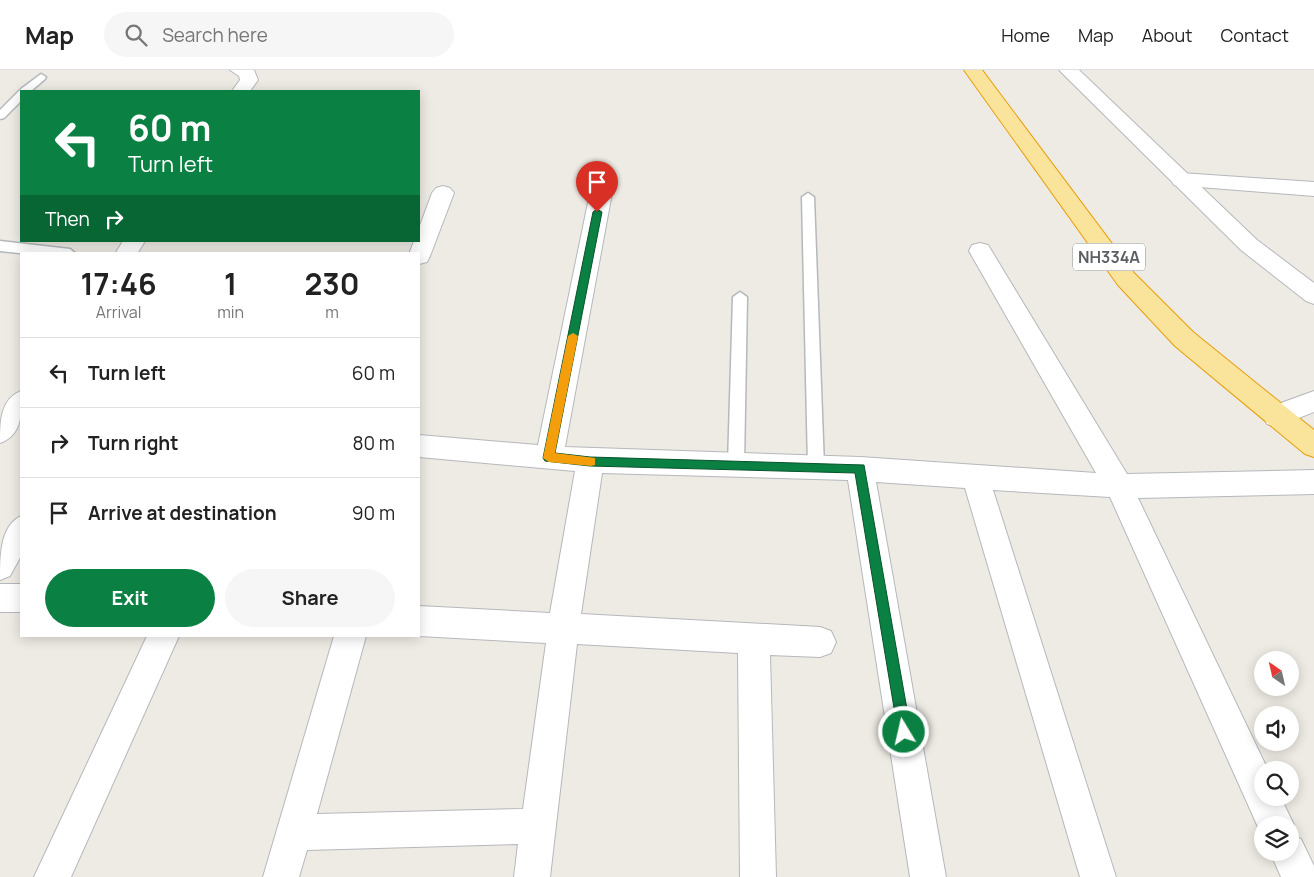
<!DOCTYPE html>
<style>
:root{--surface:#fff;--page:#f6f6f6;--text:#222;--muted:#767676;--line:#e0e0e0;--accent:#0b8043}
body{margin:0;font-family:Manrope,sans-serif;background:var(--page);color:var(--text);height:100vh;display:flex;flex-direction:column;font-size:19px;white-space:nowrap}
*{box-sizing:border-box;margin:0}
p{font-size:16px;color:var(--muted)}
.icon{flex:none;width:28px;height:28px;fill:none;stroke:currentColor;stroke-width:2;stroke-linecap:round;stroke-linejoin:round}
.map{position:relative;flex:1;overflow:hidden}
.side{position:absolute;left:20px;top:182px;width:400px;height:385px;display:flex;flex-direction:column;background:var(--surface);border-radius:0px;box-shadow:0 2px 12px #0003}
.side>*{flex:none}
.hud{position:absolute;left:20px;top:20px;width:400px;height:152px;border-radius:0px;box-shadow:0 2px 12px #0003;background:#0b8043;color:#fff;overflow:hidden}
.needle{width:32px;rotate:326deg}
.fabs{position:absolute;left:1254px;top:581px;display:grid;gap:10px}
.fabs a{display:grid;place-items:center;width:45px;height:45px;border-radius:50%;background:var(--surface);box-shadow:0 2px 12px #0003;font-size:25px}
.pin{position:absolute;display:grid;place-items:center;width:42px;height:42px;color:#fff;margin:-51px -21px;border-radius:50% 50% 50% 0;rotate:-45deg;box-shadow:0 0 5px #0007}
.pin .icon{rotate:45deg}
.me{position:absolute;width:55px;margin:-28px;rotate:351deg;stroke-linejoin:round;filter:drop-shadow(0 0 4px #0008)}
.turn{display:flex;align-items:center;gap:18px;height:105px;padding:0 25px;font-size:22px}
.turn .icon{width:65px;height:65px;stroke-width:2.5}
.turn b{display:block;font-size:35px;line-height:42px}
.then{display:flex;align-items:center;height:48px;padding:0 25px;background:#0003;gap:10px;font-size:19px}
.eta{display:flex;justify-content:space-evenly;align-items:center;height:85px;text-align:center}
.eta b{font-size:30px;font-weight:700;line-height:35px}
.button{display:flex;gap:10px;margin-top:auto;padding:10px 25px}
.button a{flex:1;height:58px;border-radius:30px;background:var(--accent);color:#fff;font-size:20px;font-weight:700;line-height:58px;text-align:center}
.button a+a{background:var(--page);color:var(--text)}
ul{padding:0;list-style:none}
li{display:flex;align-items:center;gap:15px;height:70px;padding:0 25px;border-top:1px solid var(--line)}
li div{flex:1}
li b{display:block;font-size:19px}
li em{font-style:normal}
header{display:flex;align-items:center;gap:30px;box-sizing:border-box;height:70px;padding:0 25px;background:var(--surface);border-bottom:1px solid var(--line)}
header strong{font-size:24px}
nav{display:flex;gap:28px;margin-inline-start:auto;font-size:18px}
.search{width:350px;height:45px;background:var(--page);display:flex;align-items:center;gap:12px;box-sizing:border-box;padding:0 18px;border-radius:28px;color:var(--muted);font-size:19px}
.map>svg:first-child{display:block}
.lines{fill:none;stroke-linecap:round;stroke-linejoin:round}
.service-casing{stroke:#b5b8bc;stroke-width:3}
.minor-casing{stroke:#b5b8bc;stroke-width:2}
.tertiary-casing{stroke:#b5b8bc;stroke-width:2}
.trunk-casing{stroke:#e79d09;stroke-width:2}
.service{fill:#fff;fill-rule:evenodd}
.minor{fill:#fff;fill-rule:evenodd}
.tertiary{fill:#fff;fill-rule:evenodd}
.trunk{fill:#fae49c;fill-rule:evenodd}
.route{fill:#0b8043;stroke:#07532c}
.slow{fill:#f59e0b}
.labels{text-anchor:middle;dominant-baseline:central;stroke-width:5;stroke-linejoin:round;paint-order:stroke}
.shield{fill:#fff;stroke:#8c8f92;stroke-width:1}
.shield-label{font-size:16px;font-weight:bold;fill:#5b5f63}
</style>
<header>
<strong>Map</strong>
<div class="search"><svg class="icon" aria-label="search" viewBox="0 0 24 24"><circle cx="10" cy="10" r="6"/><path d="M15 15l6 6"/></svg>Search here</div>
<nav><a>Home</a><a>Map</a><a>About</a><a>Contact</a></nav>
</header>
<div class="map">
<svg width="1314" height="807" viewBox="0 0 1314 807">
<rect width="100%" height="100%" fill="#edebe3"/>
<g class="lines">
<defs>
<g id="service">
<path d="M41,4L46,7L45,9L31,21H21V31L4,48L0,49V40L21,19Z"/>
<path d="M808,123L814,127L824,397L822,402L816,404L810,402L808,397L802,127Z"/>
<path d="M0,171L70,179L76,184H28L0,181Z"/>
<path d="M740,222L747,227L744,395L742,400L736,402L730,400L728,395L733,227Z"/>
</g>
<g id="minor">
<path d="M230,0H254L258,10L250,21H232L240,10L239,6Z"/>
<path d="M1181,103L1314,112V126L1174,115L1171,110L1174,105Z"/>
<path d="M443,116L450,118L454,123L430,186L427,192L419,194V184H409L414,171H419V158L432,123L436,118Z"/>
<path d="M601,116L608,118L612,123L565,377L860,387L1096,403L969,181L972,175L980,173L988,175L1127,404L1314,400V424L1138,428L1268,700H1262V728H1281L1294,755L1290,764V755H1262V766L1110,427L993,420L1116,807H1080L965,418L876,412L946,807H910L848,410L602,403L581,544L820,557L831,561L836,572L831,583L820,587L770,585L776,807H740L738,583L577,574L550,807H514L518,774L307,780L299,807H263L334,566H366L317,744L523,739L546,573L419,566V536L550,543L575,401L419,387V365L538,375L590,123L594,118Z"/>
<path d="M123,171H145L137,184H115Z"/>
<path d="M21,321C22,341 23,365 0,373C0,352 0,329 21,321Z"/>
<path d="M1314,321V342L1276,357L1267,354L1263,346L1267,338Z"/>
<path d="M21,446V486L10,506L0,510C0,486 0,456 21,446Z"/>
<rect x="0" y="514" width="21" height="28"/>
<path d="M147,566H179L71,807H34Z"/>
<path d="M1290,765L1301,769L1314,796V807H1281L1270,782H1290Z"/>
</g>
<path id="tertiary" d="M1059,0H1079L1257,170L1314,213V234L1306,231L1241,180Z"/>
<path id="trunk" d="M964,0H982L1134,203L1193,262L1314,360V387L1305,384L1175,276L1118,215Z"/>
</defs>
<use href="#service" class="service-casing"/>
<use href="#minor" class="minor-casing"/>
<use href="#tertiary" class="tertiary-casing"/>
<use href="#trunk" class="trunk-casing"/>
<use href="#service" class="service"/>
<use href="#minor" class="minor"/>
<use href="#tertiary" class="tertiary"/>
<use href="#trunk" class="trunk"/>
</g>
<path class="route" d="M597,139L602,142L555,383L590,387L864,395L911,662L909,667L904,669L900,667L898,662L855,403L590,396L545,391L543,388L593,142Z"/>
<path class="slow" d="M573,263L578,266L555,383L595,388V395L591,396L549,392L543,388L568,266Z"/>
<g class="labels">
<rect class="shield" x="1073" y="173.5" width="72" height="27" rx="4"/>
<g class="shield-label">
<text x="1109" y="187">NH334A</text>
</g>
</g>
</svg>
<div class="fabs">
<a><svg class="needle" viewBox="-14 -14 28 28"><path d="M0-13l5 13h-10z" fill="#e53935"/><path d="M0 13l5-13h-10z" fill="#767676"/></svg></a>
<a><svg class="icon" aria-label="sound" viewBox="0 0 24 24"><path d="M4 9h4l5-4v14l-5-4H4zM17 9q2 3 0 6"/></svg></a>
<a><svg class="icon" aria-label="search" viewBox="0 0 24 24"><circle cx="10" cy="10" r="6"/><path d="M15 15l6 6"/></svg></a>
<a><svg class="icon" aria-label="layers" viewBox="0 0 24 24"><path d="M12 4l9 5-9 5-9-5zM3 14l9 5 9-5"/></svg></a>
</div>
<div class="pin" style="left:597px;top:142px;background:#d93025"><svg class="icon" aria-label="arrive" viewBox="0 0 24 24"><path d="M6 21V4h12l-3 4 3 4H6"/></svg></div>
<svg class="me" style="left:904px;top:662px" viewBox="-20 -20 40 40"><circle r="17" fill="#0b8043" stroke="#fff" stroke-width="3"/><path d="M0-11L8 9 0 5-8 9z" fill="#fff"/></svg>
<div class="hud">
<div class="turn"><svg class="icon" aria-label="left" viewBox="0 0 24 24"><path d="M17 20v-9H6M10 6l-5 5 5 5"/></svg><div><b>60 m</b>Turn left</div></div>
<div class="then">Then<svg class="icon" aria-label="right" viewBox="0 0 24 24"><path d="M7 20v-9h11M14 6l5 5-5 5"/></svg></div>
</div>
<section class="side">
<div class="eta">
<div><b>17:46</b><p>Arrival</p></div>
<div><b>1</b><p>min</p></div>
<div><b>230</b><p>m</p></div>
</div>
<ul>
<li><svg class="icon" aria-label="left" viewBox="0 0 24 24"><path d="M17 20v-9H6M10 6l-5 5 5 5"/></svg><div><b>Turn left</b></div><em>60 m</em></li>
<li><svg class="icon" aria-label="right" viewBox="0 0 24 24"><path d="M7 20v-9h11M14 6l5 5-5 5"/></svg><div><b>Turn right</b></div><em>80 m</em></li>
<li><svg class="icon" aria-label="arrive" viewBox="0 0 24 24"><path d="M6 21V4h12l-3 4 3 4H6"/></svg><div><b>Arrive at destination</b></div><em>90 m</em></li>
</ul>
<div class="button"><a>Exit</a><a>Share</a></div>
</section>
</div>
